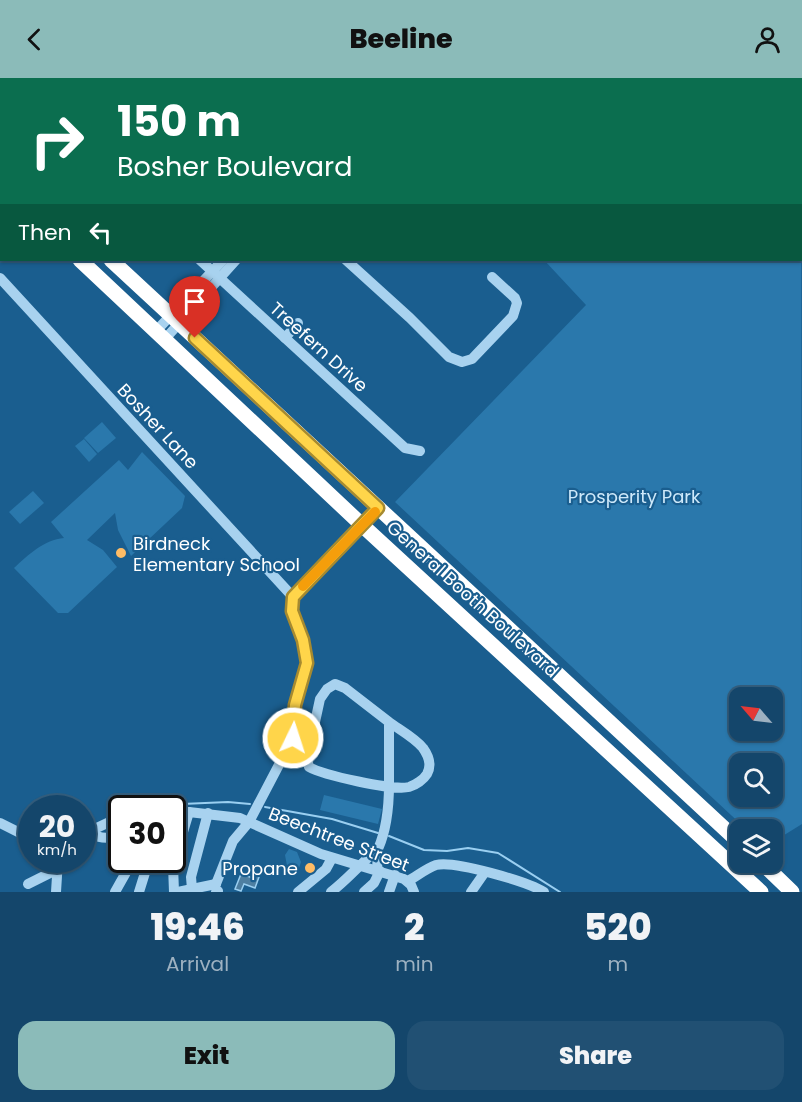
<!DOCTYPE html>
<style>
:root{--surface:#14466b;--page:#215073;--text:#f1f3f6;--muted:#9db1c1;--line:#335e7e;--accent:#8bbbb9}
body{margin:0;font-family:Poppins,sans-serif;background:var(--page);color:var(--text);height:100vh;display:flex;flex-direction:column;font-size:22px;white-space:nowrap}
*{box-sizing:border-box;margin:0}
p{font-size:20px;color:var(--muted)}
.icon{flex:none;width:33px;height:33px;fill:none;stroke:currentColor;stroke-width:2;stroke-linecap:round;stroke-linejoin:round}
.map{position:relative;height:814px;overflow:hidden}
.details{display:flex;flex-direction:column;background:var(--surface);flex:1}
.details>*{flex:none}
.guide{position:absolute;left:0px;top:0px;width:802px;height:183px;box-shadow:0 2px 4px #0004,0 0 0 2px var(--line);background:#0b6e4f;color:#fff;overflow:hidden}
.needle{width:39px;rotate:298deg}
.buttons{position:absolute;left:729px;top:609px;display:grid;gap:12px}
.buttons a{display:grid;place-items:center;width:54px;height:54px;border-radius:12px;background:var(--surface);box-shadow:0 2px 4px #0004,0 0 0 2px var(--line);font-size:30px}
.speed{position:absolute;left:18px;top:717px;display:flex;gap:12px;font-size:30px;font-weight:700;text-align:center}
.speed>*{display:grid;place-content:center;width:78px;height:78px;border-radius:50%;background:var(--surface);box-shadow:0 2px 4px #0004,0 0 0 2px var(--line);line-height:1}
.speed small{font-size:15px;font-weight:400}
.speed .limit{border:3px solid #111;border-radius:9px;background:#fff;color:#111}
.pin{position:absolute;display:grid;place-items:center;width:51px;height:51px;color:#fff;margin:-62px -26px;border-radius:50% 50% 50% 0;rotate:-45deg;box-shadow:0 0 6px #0007}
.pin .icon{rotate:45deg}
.me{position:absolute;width:66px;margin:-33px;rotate:4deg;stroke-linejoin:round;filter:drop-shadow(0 0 4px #0008)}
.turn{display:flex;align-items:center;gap:21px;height:126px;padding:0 18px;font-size:27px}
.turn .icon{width:78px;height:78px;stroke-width:2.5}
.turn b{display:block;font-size:42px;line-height:51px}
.then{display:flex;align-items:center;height:57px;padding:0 18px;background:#0003;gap:12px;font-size:22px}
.eta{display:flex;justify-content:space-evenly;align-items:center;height:102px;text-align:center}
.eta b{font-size:36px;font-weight:800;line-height:42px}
.cta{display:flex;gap:12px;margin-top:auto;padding:12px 18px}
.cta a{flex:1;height:69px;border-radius:18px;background:var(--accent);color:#111;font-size:24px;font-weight:800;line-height:69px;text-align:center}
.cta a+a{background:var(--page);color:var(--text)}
header{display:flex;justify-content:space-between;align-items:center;height:78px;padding:0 18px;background:var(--accent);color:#111;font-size:27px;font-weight:800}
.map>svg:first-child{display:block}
.green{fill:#2a78ac;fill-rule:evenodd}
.water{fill:#4e7fa1;stroke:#9acff1;stroke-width:1.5}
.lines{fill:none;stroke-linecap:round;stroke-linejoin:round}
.stream{stroke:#9acff1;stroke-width:2}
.minor{stroke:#a8d2ef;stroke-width:10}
.highway{stroke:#fff;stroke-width:15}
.route-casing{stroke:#a68a30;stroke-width:15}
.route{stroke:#ffd54a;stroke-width:10}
.slow{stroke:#f59e0b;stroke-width:10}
.poi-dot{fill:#ffbc65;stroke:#1a5e8f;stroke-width:2}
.labels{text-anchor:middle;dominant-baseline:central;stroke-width:4.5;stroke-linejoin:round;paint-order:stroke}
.street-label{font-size:18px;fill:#fff;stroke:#1a5e8f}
.park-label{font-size:18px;fill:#cee9fa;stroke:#1a5e8f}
.poi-label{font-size:18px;fill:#fff;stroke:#1a5e8f;text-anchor:start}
</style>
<header><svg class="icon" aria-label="back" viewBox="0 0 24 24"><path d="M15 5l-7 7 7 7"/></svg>Beeline<svg class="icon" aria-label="person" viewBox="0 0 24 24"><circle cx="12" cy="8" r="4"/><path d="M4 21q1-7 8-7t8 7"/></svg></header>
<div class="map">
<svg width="802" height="814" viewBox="0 0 802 814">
<rect width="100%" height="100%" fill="#1a5e8f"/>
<g class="green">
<path d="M376,0H772L773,1L377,2Z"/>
<path d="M801,29L802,746L773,764L772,752L746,751L395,424L586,227L544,182H801ZM740,620H772V652H740ZM740,686H772V718H740Z"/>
<path d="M102,344L116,360L98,375L84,360Z"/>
<path d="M84,361L97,376L89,384L75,368Z"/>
<path d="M142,374L185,418L182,430L131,478L118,452L115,435L87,462L103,472L117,489L68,535H58L14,490C29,476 44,462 64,460L51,444L119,382L128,392Z"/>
<path d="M33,413L44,425L20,446L9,434Z"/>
<path d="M324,717L382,731L378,746L320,732Z"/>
<path d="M289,771L297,774L301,784L299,790H292L291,794L288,793L285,777Z"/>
</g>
<path class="water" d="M241,796L253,800L254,797L259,799L255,810L244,806L241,813L235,811Z"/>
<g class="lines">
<g class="stream">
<path d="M182,726L228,724L250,726"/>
<path d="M265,729L332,741L378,755"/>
<path d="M389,758L424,772L447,773L468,770L498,775L560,814"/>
</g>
<g class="minor">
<path d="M781,0L783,2"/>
<path d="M44,2L46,0"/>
<path d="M117,2V0"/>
<path d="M229,2L230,0"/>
<path d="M801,19L802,20"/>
<path d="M200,182L405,370L420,373"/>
<path d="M346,182L410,240L449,279L462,284L472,281L513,238L517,225L515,220L492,199"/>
<path d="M0,200L293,519"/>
<path d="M157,252L223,182"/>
<path d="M285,260L298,245"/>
<path d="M165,261L236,182"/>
<path d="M138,730C159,721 166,722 185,734"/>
<path d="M172,743L189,734L240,740L321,776L404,801L411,807L414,814"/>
<path d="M0,745L32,761"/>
<path d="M86,755C105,762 121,765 120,738"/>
<path d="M84,756L122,738"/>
<path d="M378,771C387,751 389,728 389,706V644L345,610L335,606L327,611L320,621L307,681L309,689C323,697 393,713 409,709C416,707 424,701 427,696C432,687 428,677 423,670C415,660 400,652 389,644"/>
<path d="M408,803C417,798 427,790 436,787C454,782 528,804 544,814"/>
<path d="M28,806L56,792"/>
<path d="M216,806L233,763L249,744L293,660L295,627L307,585L303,562L292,533L293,519L378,430"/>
<path d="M192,811L191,799L208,735"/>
<path d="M56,814L58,782"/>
<path d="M115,814L133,782"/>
<path d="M139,814L149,782"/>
<path d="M174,814L173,787L189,734"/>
<path d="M178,814L216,806"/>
<path d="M216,814L218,813"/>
<path d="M298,814L326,791L332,780"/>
<path d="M331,814C348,801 361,785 378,771L377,793"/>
<path d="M364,814L374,805L380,793"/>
<path d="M389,814L395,797"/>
<path d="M471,814L485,794"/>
</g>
<g class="highway">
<path d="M0,76L2,78"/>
<path d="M0,107L2,109"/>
<path d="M80,182L363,448L761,814"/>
<path d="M111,182L740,765"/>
<path d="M761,784L792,814"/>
</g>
</g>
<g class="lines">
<defs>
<path id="route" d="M195,260L378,430L293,519L292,533L303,562L307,585L295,627L293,660"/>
</defs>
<use href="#route" class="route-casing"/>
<use href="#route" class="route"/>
<path class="slow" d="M303,508L375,434"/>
</g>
<g class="poi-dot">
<circle cx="121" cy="475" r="6"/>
<circle cx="310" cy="790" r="6"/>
</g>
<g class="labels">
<g class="street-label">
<text transform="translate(319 269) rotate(42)">Treefern Drive</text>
<text transform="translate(158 348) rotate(47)">Bosher Lane</text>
<text transform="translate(473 521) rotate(42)">General Booth Boulevard</text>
<text transform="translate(339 761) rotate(21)">Beechtree Street</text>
</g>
<g class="park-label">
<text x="634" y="418">Prosperity Park</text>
</g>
<g class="poi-label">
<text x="133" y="465">Birdneck<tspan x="133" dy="21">Elementary School</tspan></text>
<text x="298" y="790" text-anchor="end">Propane</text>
</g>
</g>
</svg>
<div class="buttons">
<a><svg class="needle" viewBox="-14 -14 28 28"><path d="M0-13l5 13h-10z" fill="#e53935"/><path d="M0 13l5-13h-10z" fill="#9db1c1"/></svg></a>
<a><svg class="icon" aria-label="search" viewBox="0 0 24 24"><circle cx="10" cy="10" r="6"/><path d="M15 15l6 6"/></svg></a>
<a><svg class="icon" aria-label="layers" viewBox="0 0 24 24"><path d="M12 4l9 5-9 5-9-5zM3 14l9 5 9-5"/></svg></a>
</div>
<div class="speed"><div>20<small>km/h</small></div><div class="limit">30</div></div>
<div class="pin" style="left:195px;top:260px;background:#d93025"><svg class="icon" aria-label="arrive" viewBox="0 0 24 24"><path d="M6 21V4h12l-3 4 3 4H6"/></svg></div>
<svg class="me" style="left:293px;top:660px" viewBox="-20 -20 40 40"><circle r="17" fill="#ffd54a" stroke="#fff" stroke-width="3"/><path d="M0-11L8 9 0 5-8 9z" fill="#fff"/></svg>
<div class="guide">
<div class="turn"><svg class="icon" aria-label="right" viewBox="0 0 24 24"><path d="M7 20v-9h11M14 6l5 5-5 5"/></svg><div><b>150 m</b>Bosher Boulevard</div></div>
<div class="then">Then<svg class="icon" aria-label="left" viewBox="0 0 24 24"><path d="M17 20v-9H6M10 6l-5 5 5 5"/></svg></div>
</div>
</div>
<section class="details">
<div class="eta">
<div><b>19:46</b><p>Arrival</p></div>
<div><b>2</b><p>min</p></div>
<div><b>520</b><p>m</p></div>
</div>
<div class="cta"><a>Exit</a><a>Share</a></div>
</section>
